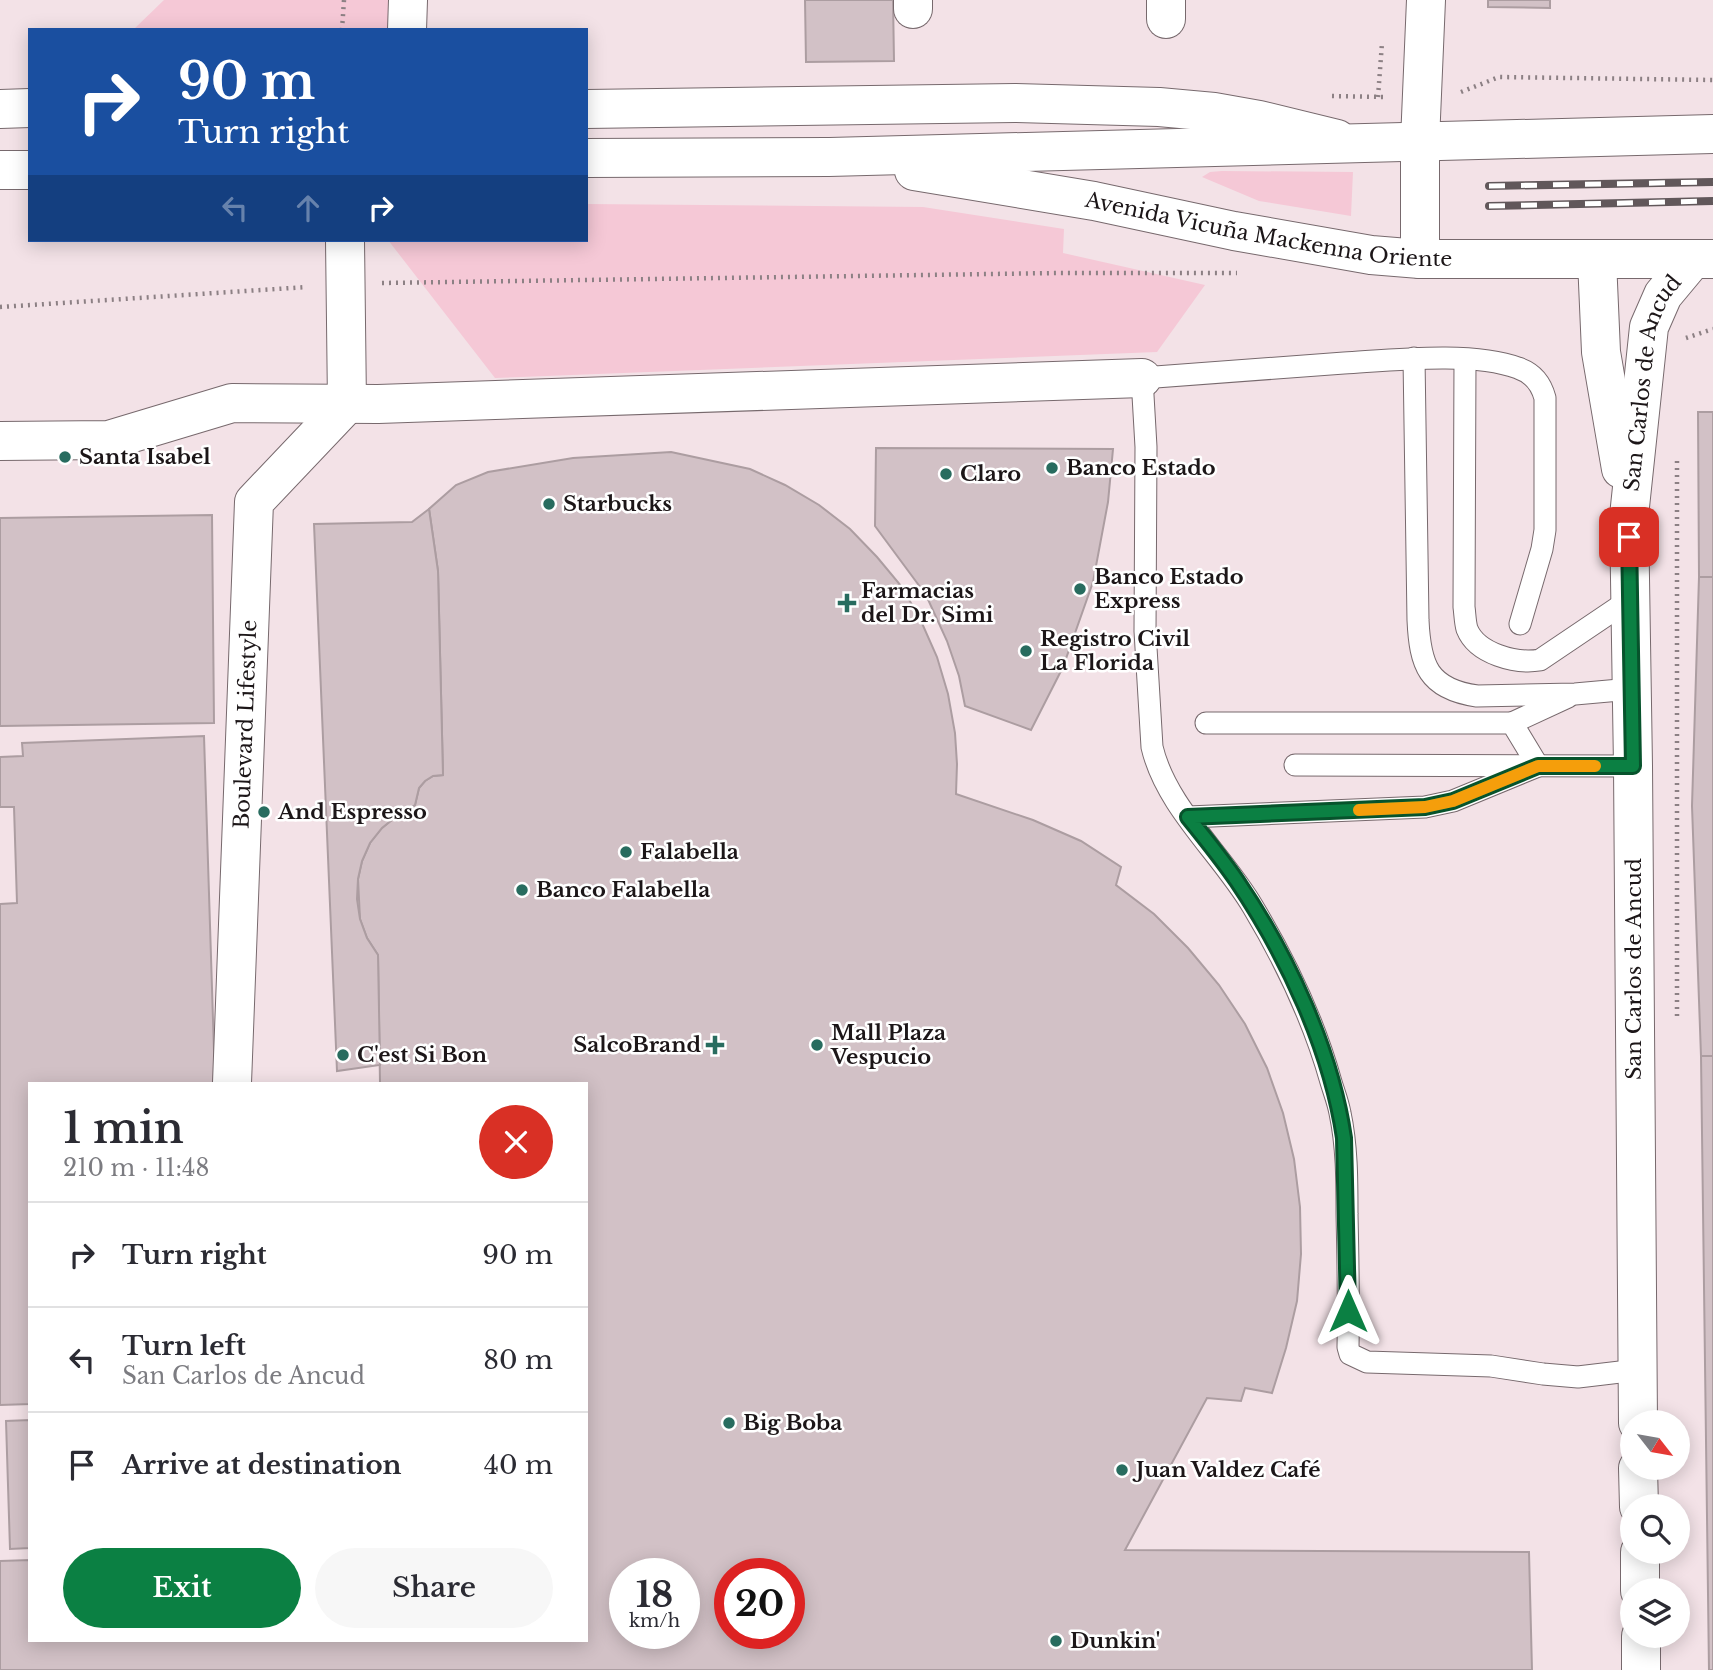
<!DOCTYPE html>
<meta charset="utf-8">
<style>
:root{--surface:#fff;--page:#f7f7f7;--text:#2b2b33;--muted:#7c7c81;--line:#e1e1e2;--accent:#0b8043}
body{margin:0;font-family:"Libre Baskerville",serif;background:var(--page);color:var(--text);height:100vh;display:flex;flex-direction:column;font-size:26px;white-space:nowrap}
*{box-sizing:border-box;margin:0}
p{font-size:23px;color:var(--muted)}
.icon{flex:none;width:38px;height:38px;fill:none;stroke:currentColor;stroke-width:2;stroke-linecap:round;stroke-linejoin:round}
.map{position:relative;flex:1;overflow:hidden}
.sheet{position:absolute;left:28px;top:1082px;width:560px;height:560px;display:flex;flex-direction:column;background:var(--surface);border-radius:0px;box-shadow:0 4px 18px #0003}
.sheet>*{flex:none}
.hud{position:absolute;left:28px;top:28px;width:560px;height:214px;border-radius:0px;box-shadow:0 4px 18px #0003;background:#1a4fa0;color:#fff;overflow:hidden}
.needle{width:46px;rotate:121deg}
.controls{position:absolute;left:1620px;top:1410px;display:grid;gap:14px}
.controls a{display:grid;place-items:center;width:70px;height:70px;border-radius:50%;background:var(--surface);box-shadow:0 4px 18px #0003;font-size:35px}
.speed{position:absolute;left:609px;top:1558px;display:flex;gap:14px;font-size:35px;font-weight:700;text-align:center}
.speed>*{display:grid;place-content:center;width:91px;height:91px;border-radius:50%;background:var(--surface);box-shadow:0 4px 18px #0003;line-height:1}
.speed small{font-size:18px;font-weight:400}
.speed .limit{border:10px solid #d22;background:#fff;color:#111}
.pin{position:absolute;display:grid;place-items:center;width:60px;height:60px;color:#fff;margin:-30px;border-radius:14px;box-shadow:0 4px 10px #0006}
.me{position:absolute;width:77px;margin:-38px;rotate:0deg;stroke-linejoin:round;filter:drop-shadow(0 0 5px #0008)}
.turn{display:flex;align-items:center;gap:24px;height:147px;padding:0 35px;font-size:32px}
.turn .icon{width:91px;height:91px;stroke-width:2.5}
.turn b{display:block;font-size:49px;line-height:60px}
.lanes{display:flex;align-items:center;height:66px;padding:0 35px;background:#0003;justify-content:center;gap:35px;direction:ltr}
.lanes .off{opacity:.35}
.round{display:grid;place-items:center;flex:none;width:74px;height:74px;border-radius:37px;background:var(--page)}
.headline{display:flex;align-items:center;justify-content:space-between;height:119px;padding:0 35px}
h1{font-size:42px;font-weight:600;line-height:52px}
.action{display:flex;gap:14px;margin-top:auto;padding:14px 35px}
.action a{flex:1;height:80px;border-radius:42px;background:var(--accent);color:#fff;font-size:28px;font-weight:600;line-height:80px;text-align:center}
.action a+a{background:var(--page);color:var(--text)}
ul{padding:0;list-style:none}
li{display:flex;align-items:center;gap:21px;height:105px;padding:0 35px;border-top:2px solid var(--line)}
li div{flex:1}
li b{display:block;font-size:26px}
li em{font-style:normal}
.map>svg:first-child{display:block}
.green{fill:#f5c8d6}
.building{fill:#d2c1c6;stroke:#ac9da1;stroke-width:2;fill-rule:evenodd}
.lines{fill:none;stroke-linecap:round;stroke-linejoin:round}
.lane-casing{stroke:#77696d;stroke-width:23}
.street-casing{stroke:#77696d;stroke-width:40}
.secondary-casing{stroke:#77696d;stroke-width:40}
.primary-casing{stroke:#77696d;stroke-width:40}
.path{stroke:#8c8084;stroke-width:4.5;stroke-dasharray:2 5;stroke-linecap:butt}
.lane{stroke:#fff;stroke-width:21}
.street{stroke:#fff;stroke-width:38}
.secondary{stroke:#fff;stroke-width:38}
.primary{stroke:#fff;stroke-width:38}
.rail-casing{stroke:#61575a;stroke-width:8}
.rail{stroke:#fff;stroke-width:5;stroke-dasharray:16;stroke-linecap:butt}
.route-casing{stroke:#07532c;stroke-width:18}
.route{stroke:#0b8043;stroke-width:12}
.slow{stroke:#f59e0b;stroke-width:12}
.poi-dot{fill:#286c5f;stroke:#fff;stroke-width:2.5}
.labels{text-anchor:middle;dominant-baseline:central;stroke-width:5;stroke-linejoin:round;paint-order:stroke}
.street-label{font-size:21px;fill:#1c1618;stroke:#fff}
.poi-label{font-size:21px;font-weight:bold;fill:#1c1618;stroke:#fff;text-anchor:start}
</style>
<div class="map">
<svg width="1713" height="1670" viewBox="0 0 1713 1670">
<rect width="100%" height="100%" fill="#f3e2e7"/>
<g class="green">
<path d="M164,0H394L393,30H133Z"/>
<path d="M1222,171L1353,172L1351,216L1259,201L1202,177L1210,172Z"/>
<path d="M586,204L923,207L1064,229L1063,253L1205,285L1157,352L495,378L388,240H586Z"/>
</g>
<g class="building">
<path d="M805,0H893L894,61L806,62Z"/>
<path d="M1488,0H1550V8L1488,7Z"/>
<path d="M1698,412H1713V577H1699Z"/>
<path d="M876,448L1113,449L1108,502L1093,582L1063,667L1031,730L965,706L959,676L947,641L926,595L875,526Z"/>
<path d="M671,452L750,469L785,485L819,505L850,529L877,557L902,587L921,621L937,657L948,694L955,733L957,764L956,794L1033,820L1081,841L1121,867L1116,885L1154,914L1188,948L1219,985L1245,1024L1267,1068L1283,1113L1294,1159L1300,1207L1301,1254L1297,1301L1286,1348L1272,1393L1245,1388L1241,1401L1207,1398L1125,1550L1529,1552L1532,1670H0V1561L30,1560V1640H586V1083H380L378,955L367,938L360,919L358,879L362,861L370,843L382,828L398,815L415,805L419,788L425,781L433,776L443,775L438,571L429,509L456,485L488,472L573,458ZM625,1573H684V1633H625ZM730,1573H789V1633H730Z"/>
<path d="M429,509L438,571L443,775L433,776L425,781L419,788L415,805L398,815L382,828L370,843L362,861L358,879L357,899L360,919L367,938L378,955L380,1065L337,1071L314,524L412,522Z"/>
<path d="M212,515L214,723L0,726V518Z"/>
<path d="M1699,577H1713V1056H1701L1692,806Z"/>
<path d="M204,736L215,1083H30V1404L0,1405V904L17,903L14,807H0V757L23,756L22,743Z"/>
<path d="M1701,1056H1713V1670H1709Z"/>
<path d="M30,1420V1548L10,1549L6,1421Z"/>
</g>
<g class="lines">
<defs>
<g id="lane">
<path d="M1414,358L1418,620C1420,665 1428,689 1477,696L1575,694L1631,689"/>
<path d="M1465,360L1464,607C1465,614 1465,622 1467,629C1477,654 1516,664 1540,660L1629,600"/>
<path d="M1520,624L1542,549L1545,530V398C1541,383 1533,373 1518,368C1473,351 1393,360 1344,363C1277,368 1210,373 1142,378L1146,447L1145,631L1152,747C1166,807 1222,854 1253,907C1286,962 1314,1021 1331,1082C1334,1092 1338,1102 1340,1113C1347,1146 1347,1180 1347,1214C1348,1258 1349,1302 1348,1347L1350,1354L1367,1362L1491,1366L1543,1374L1578,1377L1637,1370"/>
<path d="M1512,723L1568,697"/>
<path d="M1295,765L1633,766"/>
<path d="M1188,817L1425,807L1453,801L1538,766L1512,723H1206"/>
</g>
<g id="street">
<path d="M913,9V0"/>
<path d="M1166,19V0"/>
<path d="M407,30L408,0"/>
<path d="M0,109L30,108"/>
<path d="M586,109L1015,103L1159,107L1214,112L1259,120L1337,139"/>
<path d="M0,441L109,440L232,403L378,404L1142,378"/>
<path id="s1" d="M232,1083L254,502L347,404L345,240"/>
</g>
<g id="secondary">
<path d="M1420,259V141L1426,0"/>
<path d="M1597,260L1601,352L1621,469"/>
<path id="s2" d="M1638,1423L1633,766L1629,516L1649,327L1663,295L1693,259"/>
<path d="M1638,1468L1639,1507"/>
<path d="M1640,1552V1591"/>
<path d="M1641,1636V1670"/>
</g>
<g id="primary">
<path d="M586,158L829,157L1713,134"/>
<path d="M0,170H30"/>
<path id="s3" d="M914,171L1094,201L1234,231L1371,255L1420,259H1713"/>
</g>
</defs>
<use href="#lane" class="lane-casing"/>
<use href="#street" class="street-casing"/>
<use href="#secondary" class="secondary-casing"/>
<use href="#primary" class="primary-casing"/>
<g class="path">
<path d="M342,30L344,0"/>
<path d="M1461,92L1499,77L1713,80"/>
<path d="M1332,96L1383,97"/>
<path d="M1378,97L1382,43"/>
<path d="M382,283L1058,273H1237"/>
<path d="M0,307L307,287"/>
<path d="M1686,338L1713,329"/>
<path d="M1677,461V1019"/>
</g>
<use href="#lane" class="lane"/>
<use href="#street" class="street"/>
<use href="#secondary" class="secondary"/>
<use href="#primary" class="primary"/>
<defs>
<g id="rail">
<path d="M1489,186L1713,182"/>
<path d="M1489,206L1713,201"/>
</g>
</defs>
<use href="#rail" class="rail-casing"/>
<use href="#rail" class="rail"/>
</g>
<g class="lines">
<defs>
<path id="route" d="M1348,1311L1344,1138C1331,1049 1287,955 1237,881C1222,859 1205,838 1188,817L1425,807L1453,801L1538,766H1633L1629,537"/>
</defs>
<use href="#route" class="route-casing"/>
<use href="#route" class="route"/>
<path class="slow" d="M1359,810L1425,807L1453,801L1538,766H1595"/>
</g>
<g class="poi-dot">
<circle cx="65" cy="457" r="7"/>
<circle cx="1052" cy="468" r="7"/>
<circle cx="946" cy="474" r="7"/>
<circle cx="549" cy="504" r="7"/>
<circle cx="1080" cy="589" r="7"/>
<path d="M843.5 592.5h7v7h7v7h-7v7h-7v-7h-7v-7h7z"/>
<circle cx="1026" cy="651" r="7"/>
<circle cx="264" cy="812" r="7"/>
<circle cx="626" cy="852" r="7"/>
<circle cx="522" cy="890" r="7"/>
<path d="M711.5 1034.5h7v7h7v7h-7v7h-7v-7h-7v-7h7z"/>
<circle cx="817" cy="1045" r="7"/>
<circle cx="343" cy="1055" r="7"/>
<circle cx="729" cy="1423" r="7"/>
<circle cx="1122" cy="1470" r="7"/>
<circle cx="1056" cy="1641" r="7"/>
</g>
<g class="labels">
<g class="street-label">
<text stroke="none"><textPath href="#s3" startOffset="360">Avenida Vicuña Mackenna Oriente</textPath></text>
<text stroke="none"><textPath href="#s2" startOffset="1043">San Carlos de Ancud</textPath></text>
<text stroke="none"><textPath href="#s1" startOffset="359">Boulevard Lifestyle</textPath></text>
<text transform="translate(1634 969) rotate(-90)">San Carlos de Ancud</text>
</g>
<g class="poi-label">
<text x="79" y="457">Santa Isabel</text>
<text x="1066" y="468">Banco Estado</text>
<text x="960" y="474">Claro</text>
<text x="563" y="504">Starbucks</text>
<text x="1094" y="577">Banco Estado<tspan x="1094" dy="24">Express</tspan></text>
<text x="861" y="591">Farmacias<tspan x="861" dy="24">del Dr. Simi</tspan></text>
<text x="1040" y="639">Registro Civil<tspan x="1040" dy="24">La Florida</tspan></text>
<text x="278" y="812">And Espresso</text>
<text x="640" y="852">Falabella</text>
<text x="536" y="890">Banco Falabella</text>
<text x="831" y="1033">Mall Plaza<tspan x="831" dy="24">Vespucio</tspan></text>
<text x="701" y="1045" text-anchor="end">SalcoBrand</text>
<text x="357" y="1055">C'est Si Bon</text>
<text x="743" y="1423">Big Boba</text>
<text x="1136" y="1470">Juan Valdez Café</text>
<text x="1070" y="1641">Dunkin'</text>
</g>
</g>
</svg>
<div class="controls">
<a><svg class="needle" viewBox="-14 -14 28 28"><path d="M0-13l5 13h-10z" fill="#e53935"/><path d="M0 13l5-13h-10z" fill="#7c7c81"/></svg></a>
<a><svg class="icon" aria-label="search" viewBox="0 0 24 24"><circle cx="10" cy="10" r="6"/><path d="M15 15l6 6"/></svg></a>
<a><svg class="icon" aria-label="layers" viewBox="0 0 24 24"><path d="M12 4l9 5-9 5-9-5zM3 14l9 5 9-5"/></svg></a>
</div>
<div class="speed"><div>18<small>km/h</small></div><div class="limit">20</div></div>
<div class="pin" style="left:1629px;top:537px;background:#d93025"><svg class="icon" aria-label="arrive" viewBox="0 0 24 24"><path d="M6 21V4h12l-3 4 3 4H6"/></svg></div>
<svg class="me" style="left:1348px;top:1311px" viewBox="-20 -20 40 40"><path d="M0-17L14 15 0 8-14 15z" fill="#0b8043" stroke="#fff" stroke-width="4"/></svg>
<div class="hud">
<div class="turn"><svg class="icon" aria-label="right" viewBox="0 0 24 24"><path d="M7 20v-9h11M14 6l5 5-5 5"/></svg><div><b>90 m</b>Turn right</div></div>
<div class="lanes"><svg class="icon off" aria-label="left" viewBox="0 0 24 24"><path d="M17 20v-9H6M10 6l-5 5 5 5"/></svg><svg class="icon off" aria-label="ahead" viewBox="0 0 24 24"><path d="M12 20V5M6 11l6-6 6 6"/></svg><svg class="icon" aria-label="right" viewBox="0 0 24 24"><path d="M7 20v-9h11M14 6l5 5-5 5"/></svg></div>
</div>
<section class="sheet">
<div class="headline"><div><h1>1 min</h1><p>210 m · 11:48</p></div><a class="round" style="background:#d93025;color:#fff"><svg class="icon" aria-label="close" viewBox="0 0 24 24"><path d="M6 6l12 12M18 6L6 18"/></svg></a></div>
<ul>
<li><svg class="icon" aria-label="right" viewBox="0 0 24 24"><path d="M7 20v-9h11M14 6l5 5-5 5"/></svg><div><b>Turn right</b></div><em>90 m</em></li>
<li><svg class="icon" aria-label="left" viewBox="0 0 24 24"><path d="M17 20v-9H6M10 6l-5 5 5 5"/></svg><div><b>Turn left</b><p>San Carlos de Ancud</p></div><em>80 m</em></li>
<li><svg class="icon" aria-label="arrive" viewBox="0 0 24 24"><path d="M6 21V4h12l-3 4 3 4H6"/></svg><div><b>Arrive at destination</b></div><em>40 m</em></li>
</ul>
<div class="action"><a>Exit</a><a>Share</a></div>
</section>
</div>
